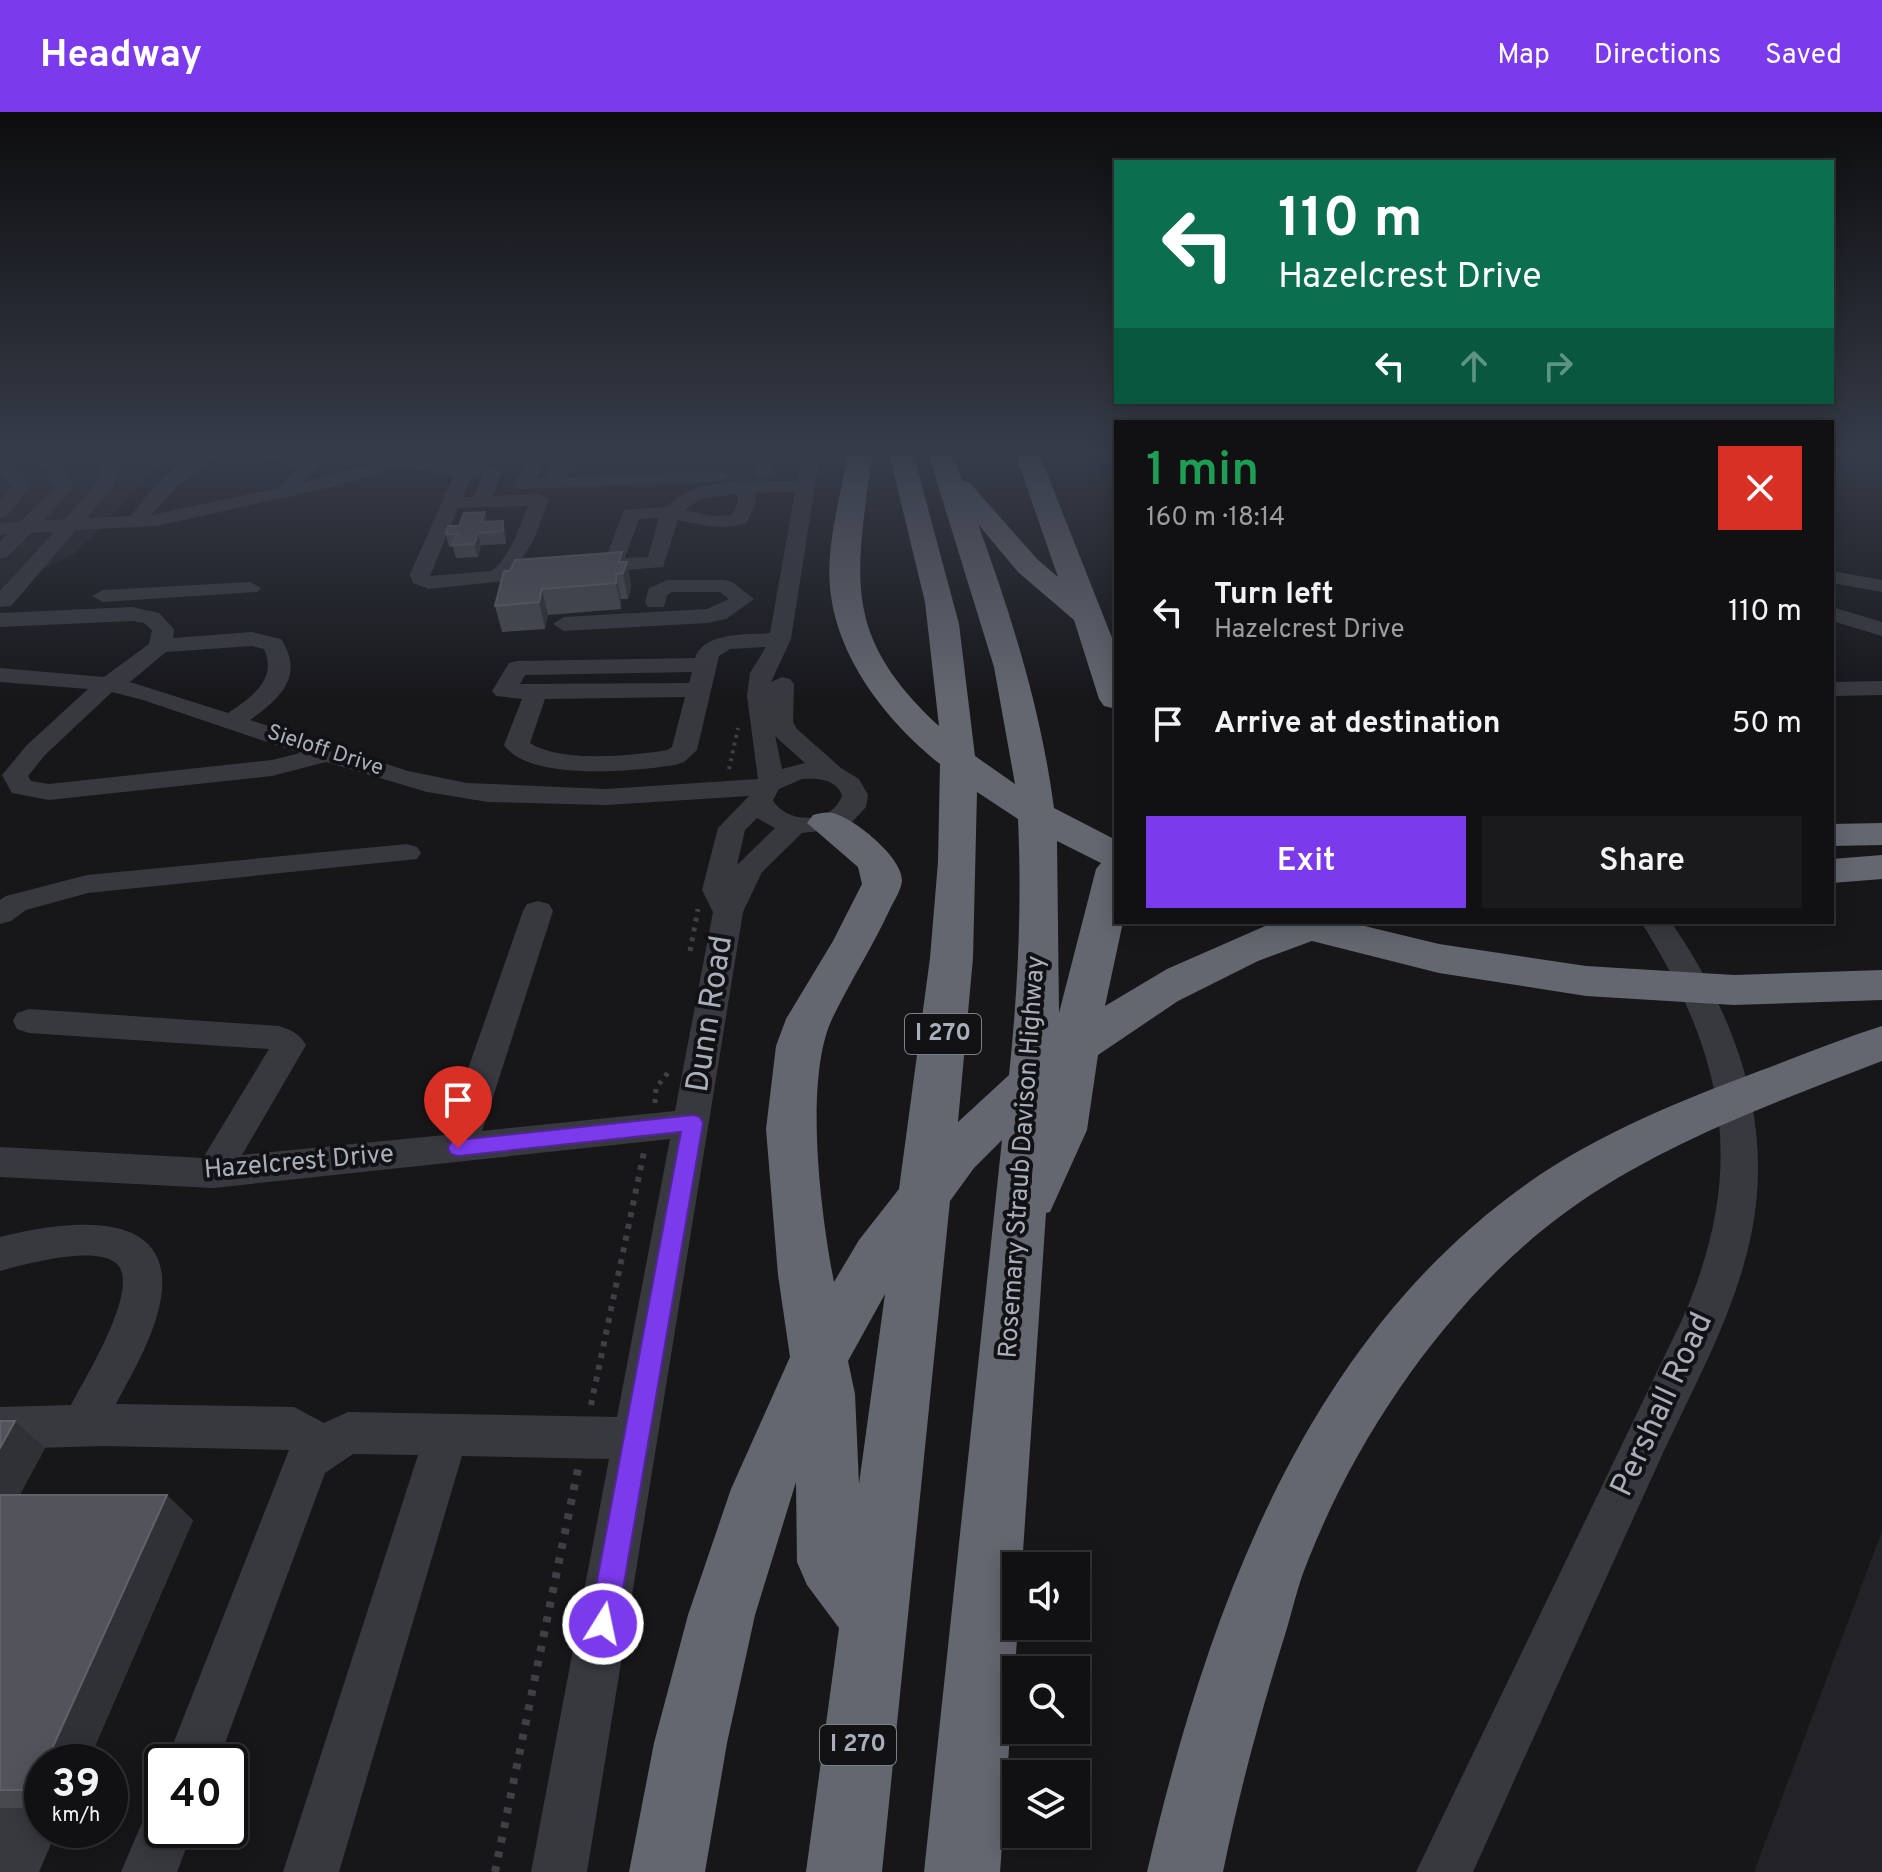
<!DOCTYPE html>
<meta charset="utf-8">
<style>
:root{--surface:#111114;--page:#1a1a1d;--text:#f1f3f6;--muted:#9c9da0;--line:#303134;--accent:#7c3aed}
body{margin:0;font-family:Overpass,sans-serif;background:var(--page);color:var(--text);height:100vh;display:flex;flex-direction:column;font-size:30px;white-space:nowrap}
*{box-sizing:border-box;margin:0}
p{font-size:26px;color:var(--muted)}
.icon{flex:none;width:44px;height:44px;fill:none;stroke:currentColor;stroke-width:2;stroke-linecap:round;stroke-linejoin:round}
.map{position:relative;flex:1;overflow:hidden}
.sheet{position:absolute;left:1114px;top:308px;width:720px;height:504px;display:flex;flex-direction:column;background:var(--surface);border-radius:0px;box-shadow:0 4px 20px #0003,0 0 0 2px var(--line)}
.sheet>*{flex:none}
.banner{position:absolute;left:1114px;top:48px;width:720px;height:244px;border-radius:0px;box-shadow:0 4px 20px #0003,0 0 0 2px var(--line);background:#0b6e4f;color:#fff;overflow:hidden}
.controls{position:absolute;left:1002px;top:1440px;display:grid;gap:16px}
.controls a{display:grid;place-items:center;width:88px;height:88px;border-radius:0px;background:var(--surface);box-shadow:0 4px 20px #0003,0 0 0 2px var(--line);font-size:40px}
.speed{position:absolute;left:24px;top:1632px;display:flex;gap:16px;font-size:40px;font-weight:700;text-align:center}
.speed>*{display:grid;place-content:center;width:104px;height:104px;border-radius:50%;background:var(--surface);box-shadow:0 4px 20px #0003,0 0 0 2px var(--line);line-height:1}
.speed small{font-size:20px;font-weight:400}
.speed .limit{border:4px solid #111;border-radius:12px;background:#fff;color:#111}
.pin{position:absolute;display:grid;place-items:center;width:68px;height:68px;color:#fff;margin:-82px -34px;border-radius:50% 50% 50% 0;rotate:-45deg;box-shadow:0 0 8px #0007}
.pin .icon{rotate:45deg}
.me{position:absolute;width:88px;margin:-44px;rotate:10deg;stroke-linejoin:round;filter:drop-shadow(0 0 6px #0008)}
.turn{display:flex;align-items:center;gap:28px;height:168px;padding:0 32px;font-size:36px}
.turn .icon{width:104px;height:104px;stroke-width:2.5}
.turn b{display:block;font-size:56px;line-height:68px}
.lanes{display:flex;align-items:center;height:76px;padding:0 32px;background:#0003;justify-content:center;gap:40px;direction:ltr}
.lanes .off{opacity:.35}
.round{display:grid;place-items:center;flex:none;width:84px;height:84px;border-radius:0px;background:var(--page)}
.summary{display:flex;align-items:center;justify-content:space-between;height:136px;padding:0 32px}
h1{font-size:48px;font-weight:600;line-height:60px;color:#1e9e55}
.primary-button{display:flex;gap:16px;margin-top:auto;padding:16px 32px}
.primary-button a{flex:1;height:92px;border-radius:0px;background:var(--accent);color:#fff;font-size:32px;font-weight:600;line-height:92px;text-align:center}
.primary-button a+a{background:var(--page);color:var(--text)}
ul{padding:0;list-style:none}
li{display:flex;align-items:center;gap:24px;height:112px;padding:0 32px}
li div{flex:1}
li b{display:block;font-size:30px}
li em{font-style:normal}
header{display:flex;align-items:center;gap:48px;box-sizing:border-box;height:112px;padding:0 40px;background:var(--accent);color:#fff}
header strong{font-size:38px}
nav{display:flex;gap:44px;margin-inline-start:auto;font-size:28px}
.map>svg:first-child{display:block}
.built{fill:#232327}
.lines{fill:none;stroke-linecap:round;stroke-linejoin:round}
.minor-tunnel{stroke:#34353a;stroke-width:19;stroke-dasharray:19 10;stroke-linecap:butt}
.path-far3{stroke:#3e4046;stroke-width:4;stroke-dasharray:3 5;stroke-linecap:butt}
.path-far2{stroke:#3e4046;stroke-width:5;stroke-dasharray:4 6;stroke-linecap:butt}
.path-far1{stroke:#3e4046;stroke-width:6;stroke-dasharray:5 7;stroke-linecap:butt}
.path{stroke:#3e4046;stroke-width:8;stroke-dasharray:6 9;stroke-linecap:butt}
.minor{fill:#38393f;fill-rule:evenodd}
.highway{fill:#646770;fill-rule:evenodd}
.wall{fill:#484a4f}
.shaded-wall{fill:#303135}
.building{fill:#53545b;stroke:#60626a;stroke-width:2}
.route{fill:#7c3aed;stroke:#51269a;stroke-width:2}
.labels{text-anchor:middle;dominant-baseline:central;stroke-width:8;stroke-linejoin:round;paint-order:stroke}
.far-street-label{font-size:22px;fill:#a8aeba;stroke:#121215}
.shield{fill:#121215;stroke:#7b7f88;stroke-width:2}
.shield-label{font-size:24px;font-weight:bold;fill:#a8aeba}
.street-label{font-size:26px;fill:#a8aeba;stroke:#121215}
.near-street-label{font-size:32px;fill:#a8aeba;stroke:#121215}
</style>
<header>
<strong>Headway</strong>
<nav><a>Map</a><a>Directions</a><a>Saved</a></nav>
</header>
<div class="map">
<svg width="1882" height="1760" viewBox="0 0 1882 1760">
<rect width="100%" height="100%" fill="#17171a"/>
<g class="built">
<path d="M0,341H172L76,441L0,478Z"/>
<path d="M558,341H779L776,368L534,380Z"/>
<path d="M1882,1419V1760H1754Z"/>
</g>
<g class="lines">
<path class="minor-tunnel" d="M732,351L736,341"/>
<path class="path-far3" d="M729,657L738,616"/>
<g class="path-far2">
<path d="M690,839L698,797"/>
<path d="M655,991L656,976L670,958"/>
</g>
<path class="path-far1" d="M591,1293L644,1040"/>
<path class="path" d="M495,1760L578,1357"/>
<g class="minor">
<path d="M22,341C51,341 63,348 73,377L43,409L65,407L95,373L102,356L87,341H106L120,355L113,375L87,406L131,404C156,370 181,341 224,341L178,373L151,403L279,376L297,356L254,341H284L317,350L320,354L300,371L365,354L383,341H401L445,353H490L502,360L493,384L540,382L549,388L534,427L511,464L503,469L429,477L413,471L410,462L454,363L393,353L377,362L327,376L156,414L76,418L11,494L0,495V479L54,420L31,421L7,445L0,447V430L7,422L0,423V411L20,410L55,376L46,359ZM472,363H483L474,385H463ZM528,394C519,415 510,446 491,459L430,464L458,396Z"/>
<path d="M534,341H551L536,367L546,366L561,341H578L565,366L719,359L728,364L719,369L517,377L514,373Z"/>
<path d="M759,341H777L771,362L762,367L753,362Z"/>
<path d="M802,341H820L791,527L771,570L782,565L790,567L794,572L793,610L797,617L841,656L859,667L868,683L866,695L852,710L828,718L802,721L762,760L743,800L587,1760H531L609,1347L462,1344L339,1760H283L418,1343L353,1342L325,1361L218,1650H166L289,1338L104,1334L0,1337V1295L71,1293C83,1269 143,1174 116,1151C94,1133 25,1152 0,1159V1125C51,1112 169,1090 162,1178C158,1218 134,1258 116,1292L294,1295L324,1311L348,1300L617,1305L670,1027L213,1076L0,1065V1035L203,1046L269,937L29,921L17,917L13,909L17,901L29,897L279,914C291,918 299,921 306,933L242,1043L445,1023L523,799L527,792L538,789L549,792L553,799L482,1019L675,999L713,800L702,778L718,716L749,684L606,693L488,690L427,680L326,650L272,664L49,688L12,681L2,663L27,633L88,577L0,570V556L104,565L149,532L152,518L144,511L132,509L0,515V501L132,495L159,501L174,517L173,526L252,520L281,527C305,564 280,587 250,608L408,659L467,671L606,677L758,667L747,584L750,561L766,535L730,537L719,544L697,638L684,650L675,653C636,659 530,670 504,633L522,587L496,584L492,579L509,551L517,549L695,546C704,519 747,523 770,521L795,380L755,381L756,390L747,411C721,419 703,413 678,408L663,455L613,459L603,453L624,398L667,395C696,363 758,370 797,369ZM737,382L738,390L732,403L713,404L685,398L700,387ZM659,406L648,445L625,446L639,407ZM252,534L264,537C278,567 252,585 228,601L130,570L166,540ZM692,560L689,571L520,572L525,563ZM112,580L143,588L300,641L272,648L49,672L31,669L28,664L45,643ZM685,585L672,635L667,638C632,644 561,651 530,631L545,587ZM775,623L777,626L805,651L782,657ZM802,667C817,666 836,667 842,683C834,712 786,713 773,688L779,677ZM757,706L775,716L737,753L745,718Z"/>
<path d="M0,350L14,354L31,374L7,404L0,406V388L12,374L0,361Z"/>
<path d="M1832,459L1882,468V480L1832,471Z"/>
<path d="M668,468H725L732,470L754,487L726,507L707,511L564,519L553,512L564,505L707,497L729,487L720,480H672L667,483L664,495H648L645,490L649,476Z"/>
<path d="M250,470L261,476L257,480L103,490L92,484L103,478Z"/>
<path d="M1832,495L1882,510V524L1832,509Z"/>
<path d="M1882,569V583L1832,584V570Z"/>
<path d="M407,732L417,735L421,741L417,747L88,781L26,798L11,809L0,812V788L6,784L87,763Z"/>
<path d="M1641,810H1671C1726,890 1765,983 1757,1081C1750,1177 1697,1266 1658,1352C1596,1488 1534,1624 1473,1760H1416L1681,1210C1748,1060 1727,946 1641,810Z"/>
<path d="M30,1690L42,1695V1718H57L39,1760H0V1691Z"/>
<path d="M162,1692V1718H193L177,1760H121L147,1699Z"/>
</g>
<g class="highway">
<path d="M848,341H872C857,464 839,521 939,614L925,490L889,341H913L959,512L975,644L1015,672L994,555L928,341H952L962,368L969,370L1038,448L1058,465L1015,341H1039L1116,536V597L1104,594L1099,587L1074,508L1018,460L978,412C1012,505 1041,598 1054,696L1116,728V810H1123L1105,894L1167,857L1274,810H1348L1439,832L1586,854L1734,863L1882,858V888L1734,893L1586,884L1439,861L1312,829L1258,849L1178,889L1098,943L1087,1018L1050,1100L1046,1101L1022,1454H1016L1018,1514L1000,1760H924L1002,1028L974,1056L950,1089L882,1760H806L839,1516L807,1473L797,1450L796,1370L755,1503L727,1631L705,1760H629L654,1631L688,1503L731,1377L790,1245L778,1163L766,1017L776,934L786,907L833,829L862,772L858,755L807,711L813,703C821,701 828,699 836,702C857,709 903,746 902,769C901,778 894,789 890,797C873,834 851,868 833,905C803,965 821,1104 834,1170L859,1128L899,1077L930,846L938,750L940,652C886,609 836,545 830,475C826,431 841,384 848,341ZM977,680L1018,707C1022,792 1018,878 1009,963L958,1010L973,846ZM1057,729L1101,751L1096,757L1059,901ZM885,1182L859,1372L855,1282L848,1249Z"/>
<path d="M1882,711V733L1832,734V712Z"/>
<path d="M1882,743V767L1832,771V747Z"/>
<path d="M1882,914V949C1774,991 1661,1031 1566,1100C1452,1183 1358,1320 1307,1451C1297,1475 1292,1501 1284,1526C1260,1603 1239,1681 1223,1760H1147C1207,1502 1303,1230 1528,1071C1599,1021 1682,988 1762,958C1802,943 1841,927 1882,914Z"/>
</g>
</g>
<g class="wall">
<path d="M503,409L506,422V432L481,433L478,445L456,446L453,435H449L446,422L459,414Z"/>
<path d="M622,440L624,450H627L631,475L628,487H621V497L548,503L545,517L502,520L495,494L510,459Z"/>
<path d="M0,1309L45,1336L19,1383L193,1408L88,1650H42V1696H0Z"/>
</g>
<g class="shaded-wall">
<path d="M485,400L488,412L481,410Z"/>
<path d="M503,409L506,422V432L503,419Z"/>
<path d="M478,421L481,433L478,445L474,432Z"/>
<path d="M622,440L625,455L627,450L631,475L628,487L623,461L619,450Z"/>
<path d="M616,462L621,487V497L616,471Z"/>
<path d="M542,477L548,503L545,517L539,490Z"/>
<path d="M15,1309L45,1336L6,1409L0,1404V1336Z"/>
<path d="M167,1383L193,1408L88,1650H46Z"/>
<path d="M42,1658V1682L33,1678Z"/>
</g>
<g class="building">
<path d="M485,400L481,410L503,409V419L478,421L474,432L452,433L457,422H446L448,414H459L464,401Z"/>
<path d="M622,440L619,450H627L623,461L616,462V471L542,477L539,490L495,494L504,459H510L515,448Z"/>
<path d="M0,1309H15L0,1336Z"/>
<path d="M0,1383H167L46,1650H42V1658L33,1678H0Z"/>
</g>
<linearGradient id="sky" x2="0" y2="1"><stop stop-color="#0d0d0e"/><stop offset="0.58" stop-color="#363c49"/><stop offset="1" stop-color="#363c49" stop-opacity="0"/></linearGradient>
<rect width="1882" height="588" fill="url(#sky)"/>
<path class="route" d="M693,1003L700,1005L703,1011L617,1512L613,1522L603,1526L593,1522L589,1512L681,1020L458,1044L451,1042L448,1036L451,1030L458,1028Z"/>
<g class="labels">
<g class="far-street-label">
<text transform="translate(325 639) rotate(18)">Sieloff Drive</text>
</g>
<g class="shield">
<rect x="905" y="902" width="76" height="40" rx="6"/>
<rect x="820" y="1613" width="76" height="40" rx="6"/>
</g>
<g class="shield-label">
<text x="943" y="922">I 270</text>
<text x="858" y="1633">I 270</text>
</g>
<g class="street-label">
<text transform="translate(1023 1045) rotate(-86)">Rosemary Straub Davison Highway</text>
<text transform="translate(299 1051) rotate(-5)">Hazelcrest Drive</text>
</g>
<g class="near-street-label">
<text transform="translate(711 902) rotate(-81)">Dunn Road</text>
<text transform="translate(1663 1293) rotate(-65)">Pershall Road</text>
</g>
</g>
</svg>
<div class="controls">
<a><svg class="icon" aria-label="sound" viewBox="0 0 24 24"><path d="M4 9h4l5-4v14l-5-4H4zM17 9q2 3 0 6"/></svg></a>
<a><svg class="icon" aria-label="search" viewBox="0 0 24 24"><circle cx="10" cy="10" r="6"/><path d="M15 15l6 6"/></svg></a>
<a><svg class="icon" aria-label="layers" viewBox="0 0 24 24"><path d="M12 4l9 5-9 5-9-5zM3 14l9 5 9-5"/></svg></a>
</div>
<div class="speed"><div>39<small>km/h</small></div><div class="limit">40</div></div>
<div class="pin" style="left:458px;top:1036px;background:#d93025"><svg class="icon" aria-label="arrive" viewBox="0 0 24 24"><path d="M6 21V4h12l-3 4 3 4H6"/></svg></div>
<svg class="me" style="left:603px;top:1512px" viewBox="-20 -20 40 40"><circle r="17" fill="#7c3aed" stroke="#fff" stroke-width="3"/><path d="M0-11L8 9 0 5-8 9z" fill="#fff"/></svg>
<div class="banner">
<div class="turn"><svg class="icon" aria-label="left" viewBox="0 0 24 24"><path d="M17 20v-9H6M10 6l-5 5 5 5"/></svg><div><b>110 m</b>Hazelcrest Drive</div></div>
<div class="lanes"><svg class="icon" aria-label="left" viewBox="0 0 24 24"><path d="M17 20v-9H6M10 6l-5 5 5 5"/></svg><svg class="icon off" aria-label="ahead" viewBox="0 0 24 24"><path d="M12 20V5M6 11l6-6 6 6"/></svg><svg class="icon off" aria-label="right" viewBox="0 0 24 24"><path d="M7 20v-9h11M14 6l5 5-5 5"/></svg></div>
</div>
<section class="sheet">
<div class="summary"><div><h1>1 min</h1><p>160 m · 18:14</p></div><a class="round" style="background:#d93025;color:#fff"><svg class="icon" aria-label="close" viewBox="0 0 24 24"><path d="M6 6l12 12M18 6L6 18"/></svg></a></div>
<ul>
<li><svg class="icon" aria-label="left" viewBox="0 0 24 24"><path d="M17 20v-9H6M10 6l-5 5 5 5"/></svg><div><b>Turn left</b><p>Hazelcrest Drive</p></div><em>110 m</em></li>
<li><svg class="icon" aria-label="arrive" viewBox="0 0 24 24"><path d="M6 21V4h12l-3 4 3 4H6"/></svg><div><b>Arrive at destination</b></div><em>50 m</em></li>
</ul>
<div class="primary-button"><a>Exit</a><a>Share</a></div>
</section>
</div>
